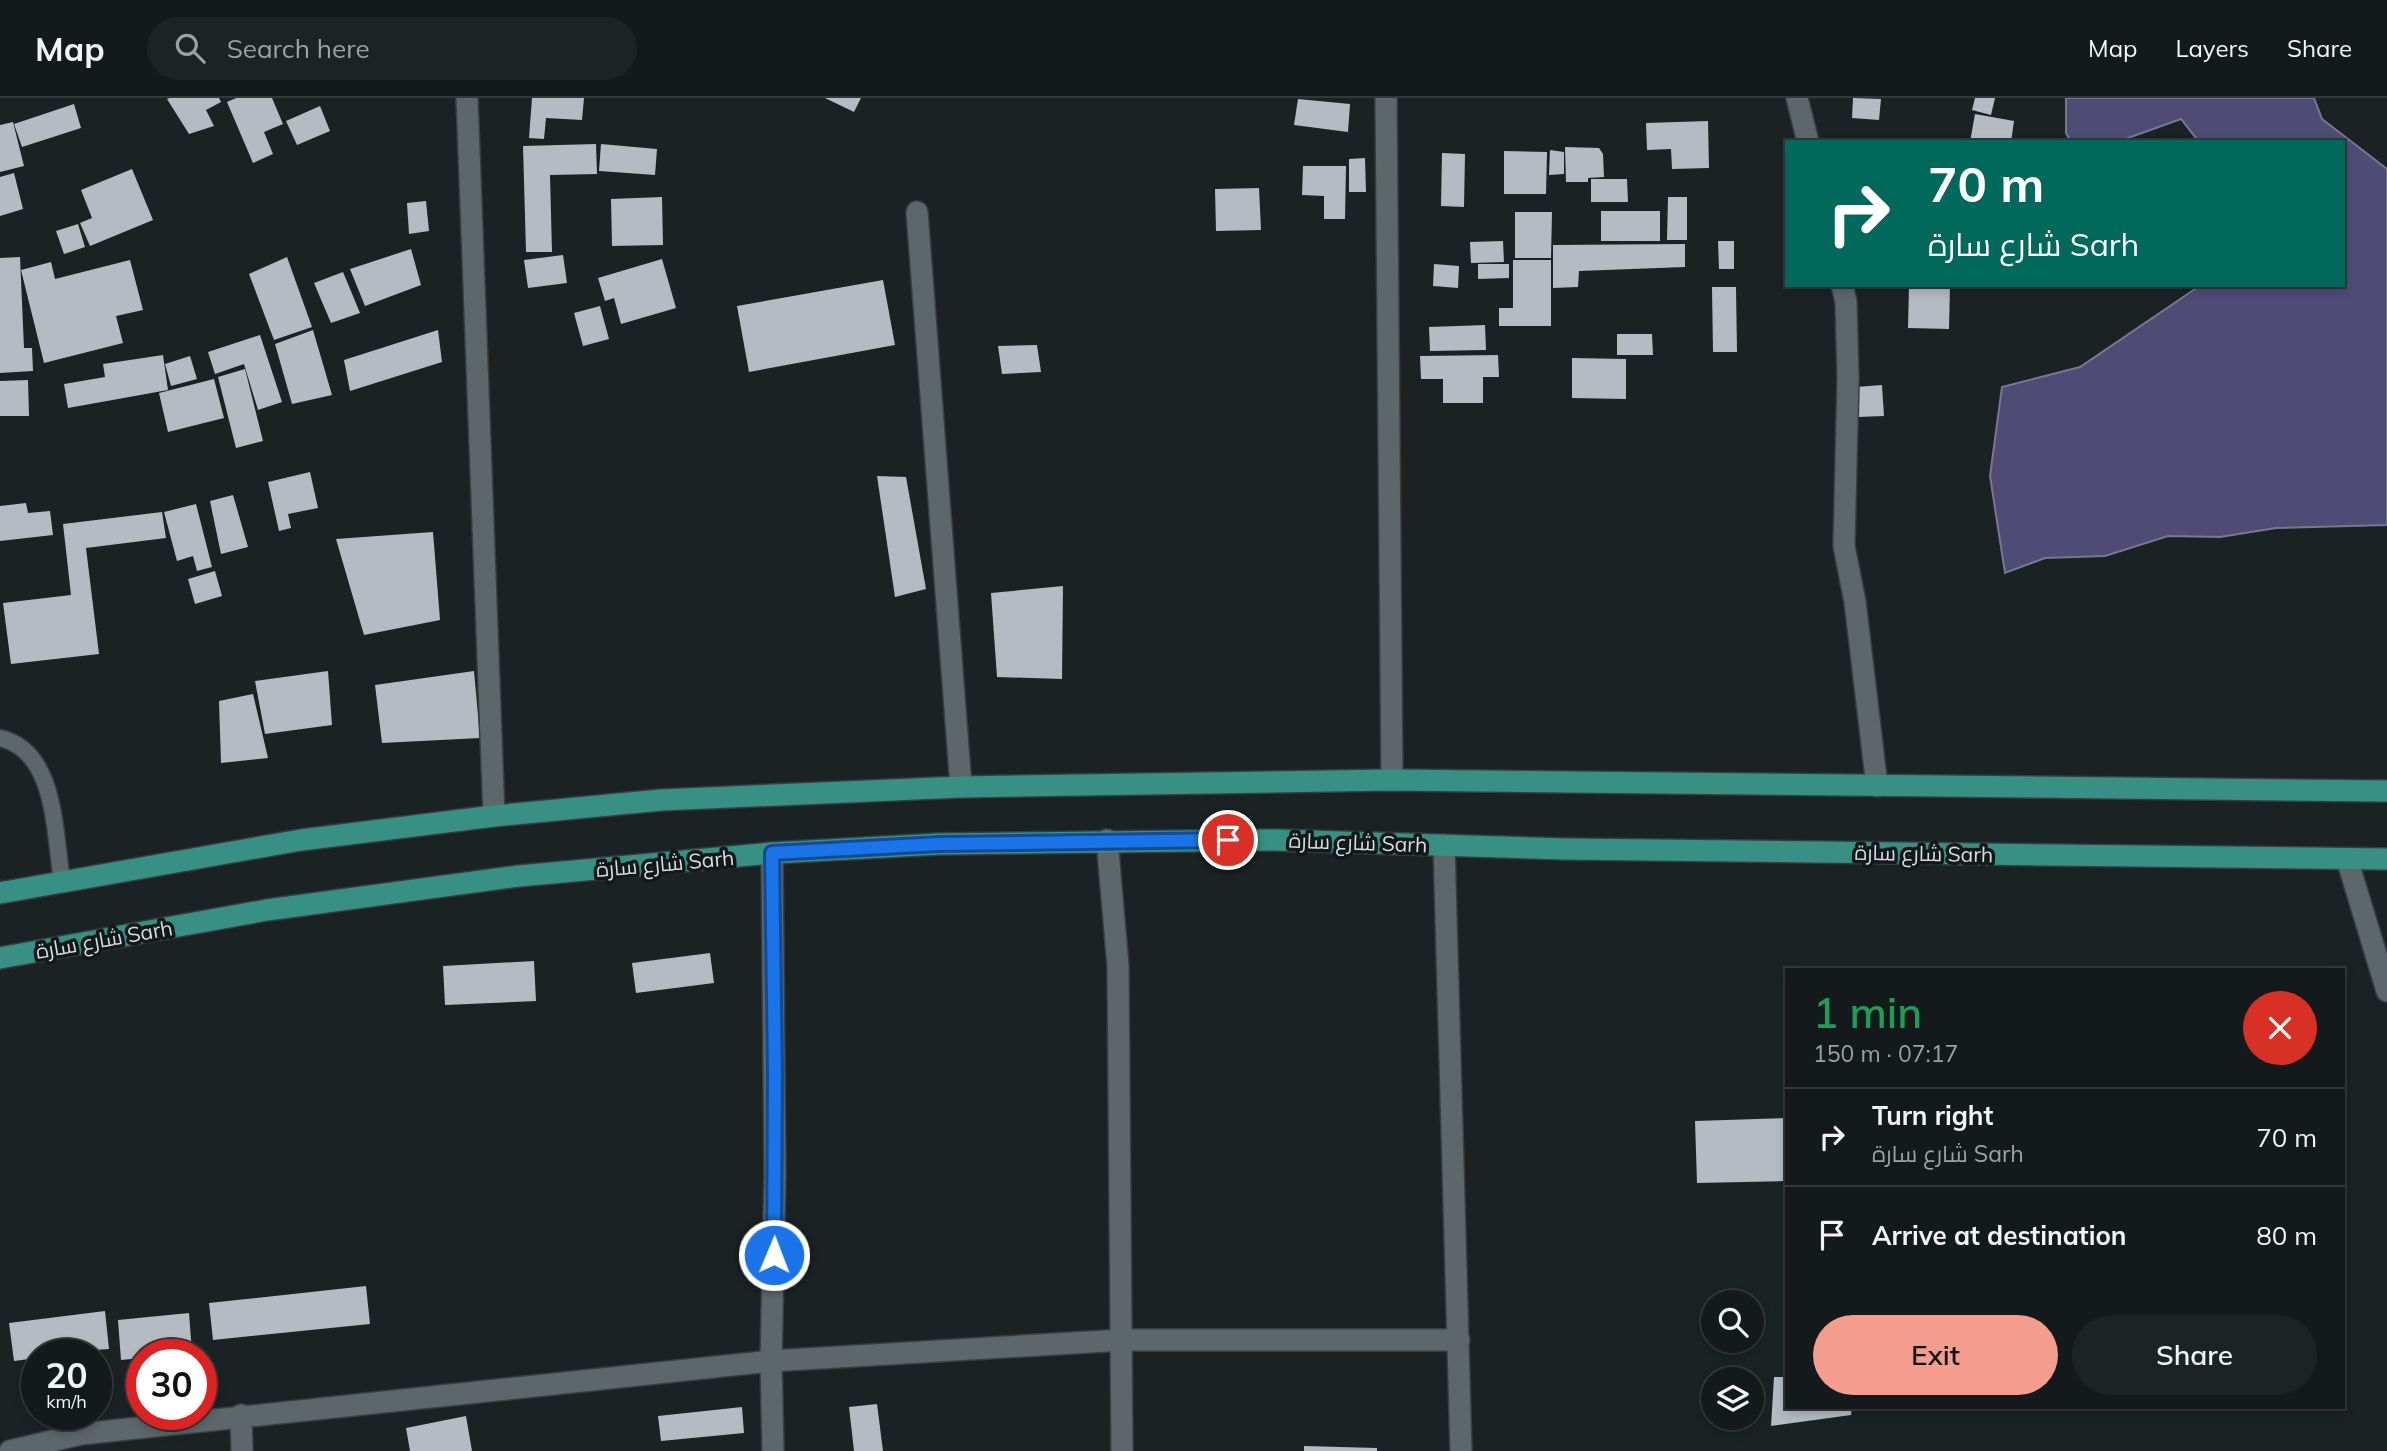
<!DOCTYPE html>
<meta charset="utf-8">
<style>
:root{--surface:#141a1b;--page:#1d2324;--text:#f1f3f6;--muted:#9da1a3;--line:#33383a;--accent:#f49d8d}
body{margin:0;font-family:Mulish,Cairo,sans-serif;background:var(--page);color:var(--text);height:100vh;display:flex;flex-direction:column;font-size:26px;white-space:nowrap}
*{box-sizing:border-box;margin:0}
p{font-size:23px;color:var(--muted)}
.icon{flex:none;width:38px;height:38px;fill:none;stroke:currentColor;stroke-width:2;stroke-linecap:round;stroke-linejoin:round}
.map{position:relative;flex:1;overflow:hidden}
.details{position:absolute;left:1785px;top:870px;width:560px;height:441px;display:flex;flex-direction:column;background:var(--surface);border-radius:0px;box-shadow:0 4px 10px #0003,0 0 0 2px var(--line)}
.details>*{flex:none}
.banner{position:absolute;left:1785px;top:42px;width:560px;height:147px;border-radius:0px;box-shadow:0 4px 10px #0003,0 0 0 2px var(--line);background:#00695c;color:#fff;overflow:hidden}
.buttons{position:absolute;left:1701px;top:1192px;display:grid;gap:14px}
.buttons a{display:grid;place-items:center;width:63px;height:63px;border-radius:50%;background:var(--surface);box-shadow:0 4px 10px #0003,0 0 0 2px var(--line);font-size:35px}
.speed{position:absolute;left:21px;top:1241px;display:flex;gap:14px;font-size:35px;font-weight:700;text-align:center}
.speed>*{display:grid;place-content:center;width:91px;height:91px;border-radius:50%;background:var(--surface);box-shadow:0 4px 10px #0003,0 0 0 2px var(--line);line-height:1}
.speed small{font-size:18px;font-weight:400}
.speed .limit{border:10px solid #d22;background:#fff;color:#111}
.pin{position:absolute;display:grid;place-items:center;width:60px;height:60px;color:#fff;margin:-30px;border:4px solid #fff;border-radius:50%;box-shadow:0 2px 7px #0007}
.me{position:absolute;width:77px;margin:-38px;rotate:1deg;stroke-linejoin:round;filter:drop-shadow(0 0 5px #0008)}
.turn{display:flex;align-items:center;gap:24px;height:147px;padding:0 28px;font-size:32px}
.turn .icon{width:91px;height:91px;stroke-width:2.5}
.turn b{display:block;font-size:49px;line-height:60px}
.round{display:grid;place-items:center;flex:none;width:74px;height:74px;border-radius:37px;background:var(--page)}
.summary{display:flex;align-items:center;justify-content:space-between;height:119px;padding:0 28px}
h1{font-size:42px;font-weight:600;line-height:52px;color:#1e9e55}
.button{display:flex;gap:14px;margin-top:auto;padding:14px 28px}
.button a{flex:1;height:80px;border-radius:42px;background:var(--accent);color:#111;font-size:28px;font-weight:600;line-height:80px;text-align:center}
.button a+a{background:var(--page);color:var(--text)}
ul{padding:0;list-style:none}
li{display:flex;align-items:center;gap:21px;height:98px;padding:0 28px;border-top:2px solid var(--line)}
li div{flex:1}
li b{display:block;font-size:26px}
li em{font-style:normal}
header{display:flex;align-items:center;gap:42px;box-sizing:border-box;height:98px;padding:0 35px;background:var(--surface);border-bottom:2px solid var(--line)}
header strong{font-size:33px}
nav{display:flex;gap:38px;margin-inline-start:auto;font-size:24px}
.search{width:490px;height:63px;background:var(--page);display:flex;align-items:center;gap:18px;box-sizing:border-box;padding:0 24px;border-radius:38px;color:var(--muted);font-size:26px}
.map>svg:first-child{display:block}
.water{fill:#4e4c75;stroke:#777794;stroke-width:2}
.building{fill:#b5bbc2}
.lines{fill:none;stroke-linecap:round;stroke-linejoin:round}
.service-casing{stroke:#373e40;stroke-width:19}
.minor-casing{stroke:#373e40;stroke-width:24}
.trunk-casing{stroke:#373e40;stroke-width:24}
.service{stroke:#5d6669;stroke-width:16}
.minor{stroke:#5d6669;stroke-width:21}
.trunk{stroke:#389085;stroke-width:21}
.route-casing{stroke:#114b97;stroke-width:18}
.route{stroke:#1a73e8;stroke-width:12}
.labels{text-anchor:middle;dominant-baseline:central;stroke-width:7;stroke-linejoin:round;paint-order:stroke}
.street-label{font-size:21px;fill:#d7dcdd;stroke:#11191b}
</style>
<header>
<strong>Map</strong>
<div class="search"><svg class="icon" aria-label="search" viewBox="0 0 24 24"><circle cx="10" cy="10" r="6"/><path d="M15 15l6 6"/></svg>Search here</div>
<nav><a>Map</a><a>Layers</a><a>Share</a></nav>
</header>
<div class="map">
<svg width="2387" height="1353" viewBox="0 0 2387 1353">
<rect width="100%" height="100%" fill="#1a2224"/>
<path class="water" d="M2066,0H2314L2322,21L2387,71V427L2276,430L2220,439L2168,438L2105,458L2045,460L2005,475L1990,378L2002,289L2080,269L2201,187H2343V44H2199L2181,21L2117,44H2071L2066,35Z"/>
<g class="building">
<path d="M170,0H219L221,4L206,12L214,28L189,36L167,1Z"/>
<path d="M236,0H272L283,26L264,34L273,56L253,65L227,4Z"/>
<path d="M532,0H584L582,22L546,20L544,41L529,40Z"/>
<path d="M825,0H861L854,14Z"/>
<path d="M1853,0L1881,1L1879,22L1852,20Z"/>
<path d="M1975,0H1995L1991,17L1972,12Z"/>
<path d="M1298,1L1350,6L1348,34L1294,27Z"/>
<path d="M74,6L81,30L22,49L14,26Z"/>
<path d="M320,8L330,33L297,47L286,23Z"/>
<path d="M1975,16L2014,23L2011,44H1970Z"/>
<path d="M1708,23L1709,70L1672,71L1671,51L1647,52L1646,25Z"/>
<path d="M13,24L24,68L0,74V27Z"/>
<path d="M596,46L597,76L550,77L552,154H526L523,48Z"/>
<path d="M601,46L657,51L655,77L599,73Z"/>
<path d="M1565,49L1599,50L1603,56L1604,79L1588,80V84H1566Z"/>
<path d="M1550,52L1564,54V76L1549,77Z"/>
<path d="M1504,53L1547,54L1546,96H1504Z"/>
<path d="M1442,55L1465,56L1464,109L1441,108Z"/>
<path d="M1365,60L1366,94H1349V61Z"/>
<path d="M1303,68H1346L1345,121H1324V98L1302,97Z"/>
<path d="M132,71L153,122L90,148L80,125L92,120L81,92Z"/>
<path d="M14,75L23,111L0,118V79Z"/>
<path d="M1591,81H1627L1628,104H1591Z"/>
<path d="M1259,90L1261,132L1216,133L1215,91Z"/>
<path d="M662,99L663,147L612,148L611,101Z"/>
<path d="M1668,99H1687V142H1667Z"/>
<path d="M426,103L429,133L409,136L407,105Z"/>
<rect x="1601" y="113" width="59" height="30"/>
<path d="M1515,114H1552L1551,160H1515Z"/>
<path d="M78,126L85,149L64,156L56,133Z"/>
<path d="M1503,143L1504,164L1471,165L1470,144Z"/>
<path d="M1718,143H1734V171H1719Z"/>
<path d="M1685,146V169L1579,173L1578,189L1553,190V147Z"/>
<path d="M411,151L421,187L365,208L350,171Z"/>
<path d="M563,157L567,185L528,190L524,162Z"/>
<path d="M20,159L24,250H32L33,273L0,275V160Z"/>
<path d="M287,159L312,229L274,242L249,176Z"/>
<path d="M662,161L676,210L621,226L614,200L605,203L598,180Z"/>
<path d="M130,162L143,212L116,218L123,245L44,265L21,172L51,164L55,181Z"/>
<path d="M1513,162H1551V228H1499V210H1513Z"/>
<path d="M1434,166L1459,168L1458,190L1433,188Z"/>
<path d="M1478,166H1509V180L1478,181Z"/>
<path d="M343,174L360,215L331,225L314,185Z"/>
<path d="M883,182L895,247L749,274L737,208Z"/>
<path d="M1909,187H1950L1949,231L1908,230Z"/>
<path d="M1712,189H1736L1737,254H1713Z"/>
<path d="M600,208L609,241L583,248L574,215Z"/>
<path d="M1485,227L1486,252L1430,253L1429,229Z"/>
<path d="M313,232L332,297L292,306L275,246Z"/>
<path d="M438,232L442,264L350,293L344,262Z"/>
<path d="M1617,236H1652L1653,257H1617Z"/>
<path d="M260,237L282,304L258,312L244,266L215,276L208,254Z"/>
<path d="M1037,247L1041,274L1002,276L998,248Z"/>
<path d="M163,257L168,292L68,310L64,286L105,279L103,266Z"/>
<path d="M1498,257L1499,279H1483V305H1443V281H1421L1420,258Z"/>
<path d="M190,258L197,281L171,288L165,266Z"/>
<path d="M1572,260L1626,261V301L1572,300Z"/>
<path d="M245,271L263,343L236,350L218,279Z"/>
<path d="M214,281L224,320L168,334L159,295Z"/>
<path d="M28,282L29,318H0V283Z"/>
<path d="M1882,287L1884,318L1858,319L1856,289Z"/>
<path d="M310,374L318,410L288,416L291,430L279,433L268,384Z"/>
<path d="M877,378L906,379L926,491L895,499Z"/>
<path d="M233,397L248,449L221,456L210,403Z"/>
<path d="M26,405L28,415L50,413L53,437L0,443V408Z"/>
<path d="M196,406L212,469L197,473L193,458L177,463L164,414Z"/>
<path d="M162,414L166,440L86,450L99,556L11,566L3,505L71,497L63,426Z"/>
<path d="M433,434L440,522L364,537L336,441Z"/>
<path d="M215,473L222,498L195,506L188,481Z"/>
<path d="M1063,488L1062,581L997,579L991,495Z"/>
<path d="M328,573L332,627L265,636L255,583Z"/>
<path d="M474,573L480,640L382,645L375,587Z"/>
<path d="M253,596L268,660L221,665L219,603Z"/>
<path d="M710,855L714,885L636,895L632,865Z"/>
<path d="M534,863L536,903L445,907L443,868Z"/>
<path d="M1787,1020V1083L1697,1085L1695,1023Z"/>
<path d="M366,1188L370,1226L213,1242L209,1205Z"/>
<path d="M105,1213L109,1251L37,1256V1260L14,1263L9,1225Z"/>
<path d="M189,1215L192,1254L142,1256V1260L121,1262L118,1222Z"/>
<path d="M1774,1279H1787V1309H1852L1851,1317L1771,1328Z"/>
<path d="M877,1306L883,1353H854L849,1309Z"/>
<path d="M742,1309L744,1335L661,1343L658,1318Z"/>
<path d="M466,1318L472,1353H410L406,1330Z"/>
<path d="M1304,1348L1377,1350V1353H1304Z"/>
</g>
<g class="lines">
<defs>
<path id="service" d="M0,640C57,653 54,736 62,782"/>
<g id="minor">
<path d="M467,0L494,718"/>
<path d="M1386,0L1392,682"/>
<path d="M1797,0L1808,44"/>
<path d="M917,114L961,689"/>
<path d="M1842,187L1846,204L1848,280L1844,448L1855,504L1877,688"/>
<path d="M1107,742L1118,868L1122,1353"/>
<path d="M1444,747L1461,1353"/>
<path d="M772,755L775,1078L771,1263L773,1353"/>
<path d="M2347,761L2387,893"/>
<path d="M241,1317L242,1353"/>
<path d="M10,1353L81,1336L771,1263L1123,1242H1459"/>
</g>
<g id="trunk">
<path d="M0,795L301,742L494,718L661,702L961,689L1392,682L2387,693"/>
<path d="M0,860L267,812L519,778L772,755L939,746L1276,742L1565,751L2387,761"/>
</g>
</defs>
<use href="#service" class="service-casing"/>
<use href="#minor" class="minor-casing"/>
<use href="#trunk" class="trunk-casing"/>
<use href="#service" class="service"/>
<use href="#minor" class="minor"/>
<use href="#trunk" class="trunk"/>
</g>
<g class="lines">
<defs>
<path id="route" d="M774,1157L775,976L772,755L939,746L1228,742"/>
</defs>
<use href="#route" class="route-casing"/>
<use href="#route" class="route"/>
</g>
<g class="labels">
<g class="street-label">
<text transform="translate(1358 744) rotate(2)">شارع سارة Sarh</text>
<text transform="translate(1924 755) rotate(1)">شارع سارة Sarh</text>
<text transform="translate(665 765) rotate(-5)">شارع سارة Sarh</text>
<text transform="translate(104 841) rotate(-10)">شارع سارة Sarh</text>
</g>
</g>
</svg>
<div class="buttons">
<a><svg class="icon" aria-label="search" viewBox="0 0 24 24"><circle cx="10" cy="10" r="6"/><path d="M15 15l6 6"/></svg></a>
<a><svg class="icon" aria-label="layers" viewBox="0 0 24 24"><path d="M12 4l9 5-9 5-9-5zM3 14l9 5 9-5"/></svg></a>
</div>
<div class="speed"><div>20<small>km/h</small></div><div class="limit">30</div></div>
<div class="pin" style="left:1228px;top:742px;background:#d93025"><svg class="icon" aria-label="arrive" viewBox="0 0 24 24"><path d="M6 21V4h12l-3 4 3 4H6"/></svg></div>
<svg class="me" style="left:774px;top:1157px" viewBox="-20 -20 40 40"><circle r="17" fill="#1a73e8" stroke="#fff" stroke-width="3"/><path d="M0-11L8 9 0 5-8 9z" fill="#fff"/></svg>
<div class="banner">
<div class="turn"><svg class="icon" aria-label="right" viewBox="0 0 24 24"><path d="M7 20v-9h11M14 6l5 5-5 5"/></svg><div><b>70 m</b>شارع سارة Sarh</div></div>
</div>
<section class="details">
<div class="summary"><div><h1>1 min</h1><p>150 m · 07:17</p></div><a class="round" style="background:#d93025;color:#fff"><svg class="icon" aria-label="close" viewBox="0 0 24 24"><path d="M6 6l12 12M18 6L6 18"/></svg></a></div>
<ul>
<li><svg class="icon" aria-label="right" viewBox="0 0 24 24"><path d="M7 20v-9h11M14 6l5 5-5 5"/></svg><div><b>Turn right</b><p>شارع سارة Sarh</p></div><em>70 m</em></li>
<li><svg class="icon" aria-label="arrive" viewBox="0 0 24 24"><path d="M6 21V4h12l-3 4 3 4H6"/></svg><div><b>Arrive at destination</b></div><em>80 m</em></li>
</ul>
<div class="button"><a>Exit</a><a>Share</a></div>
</section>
</div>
